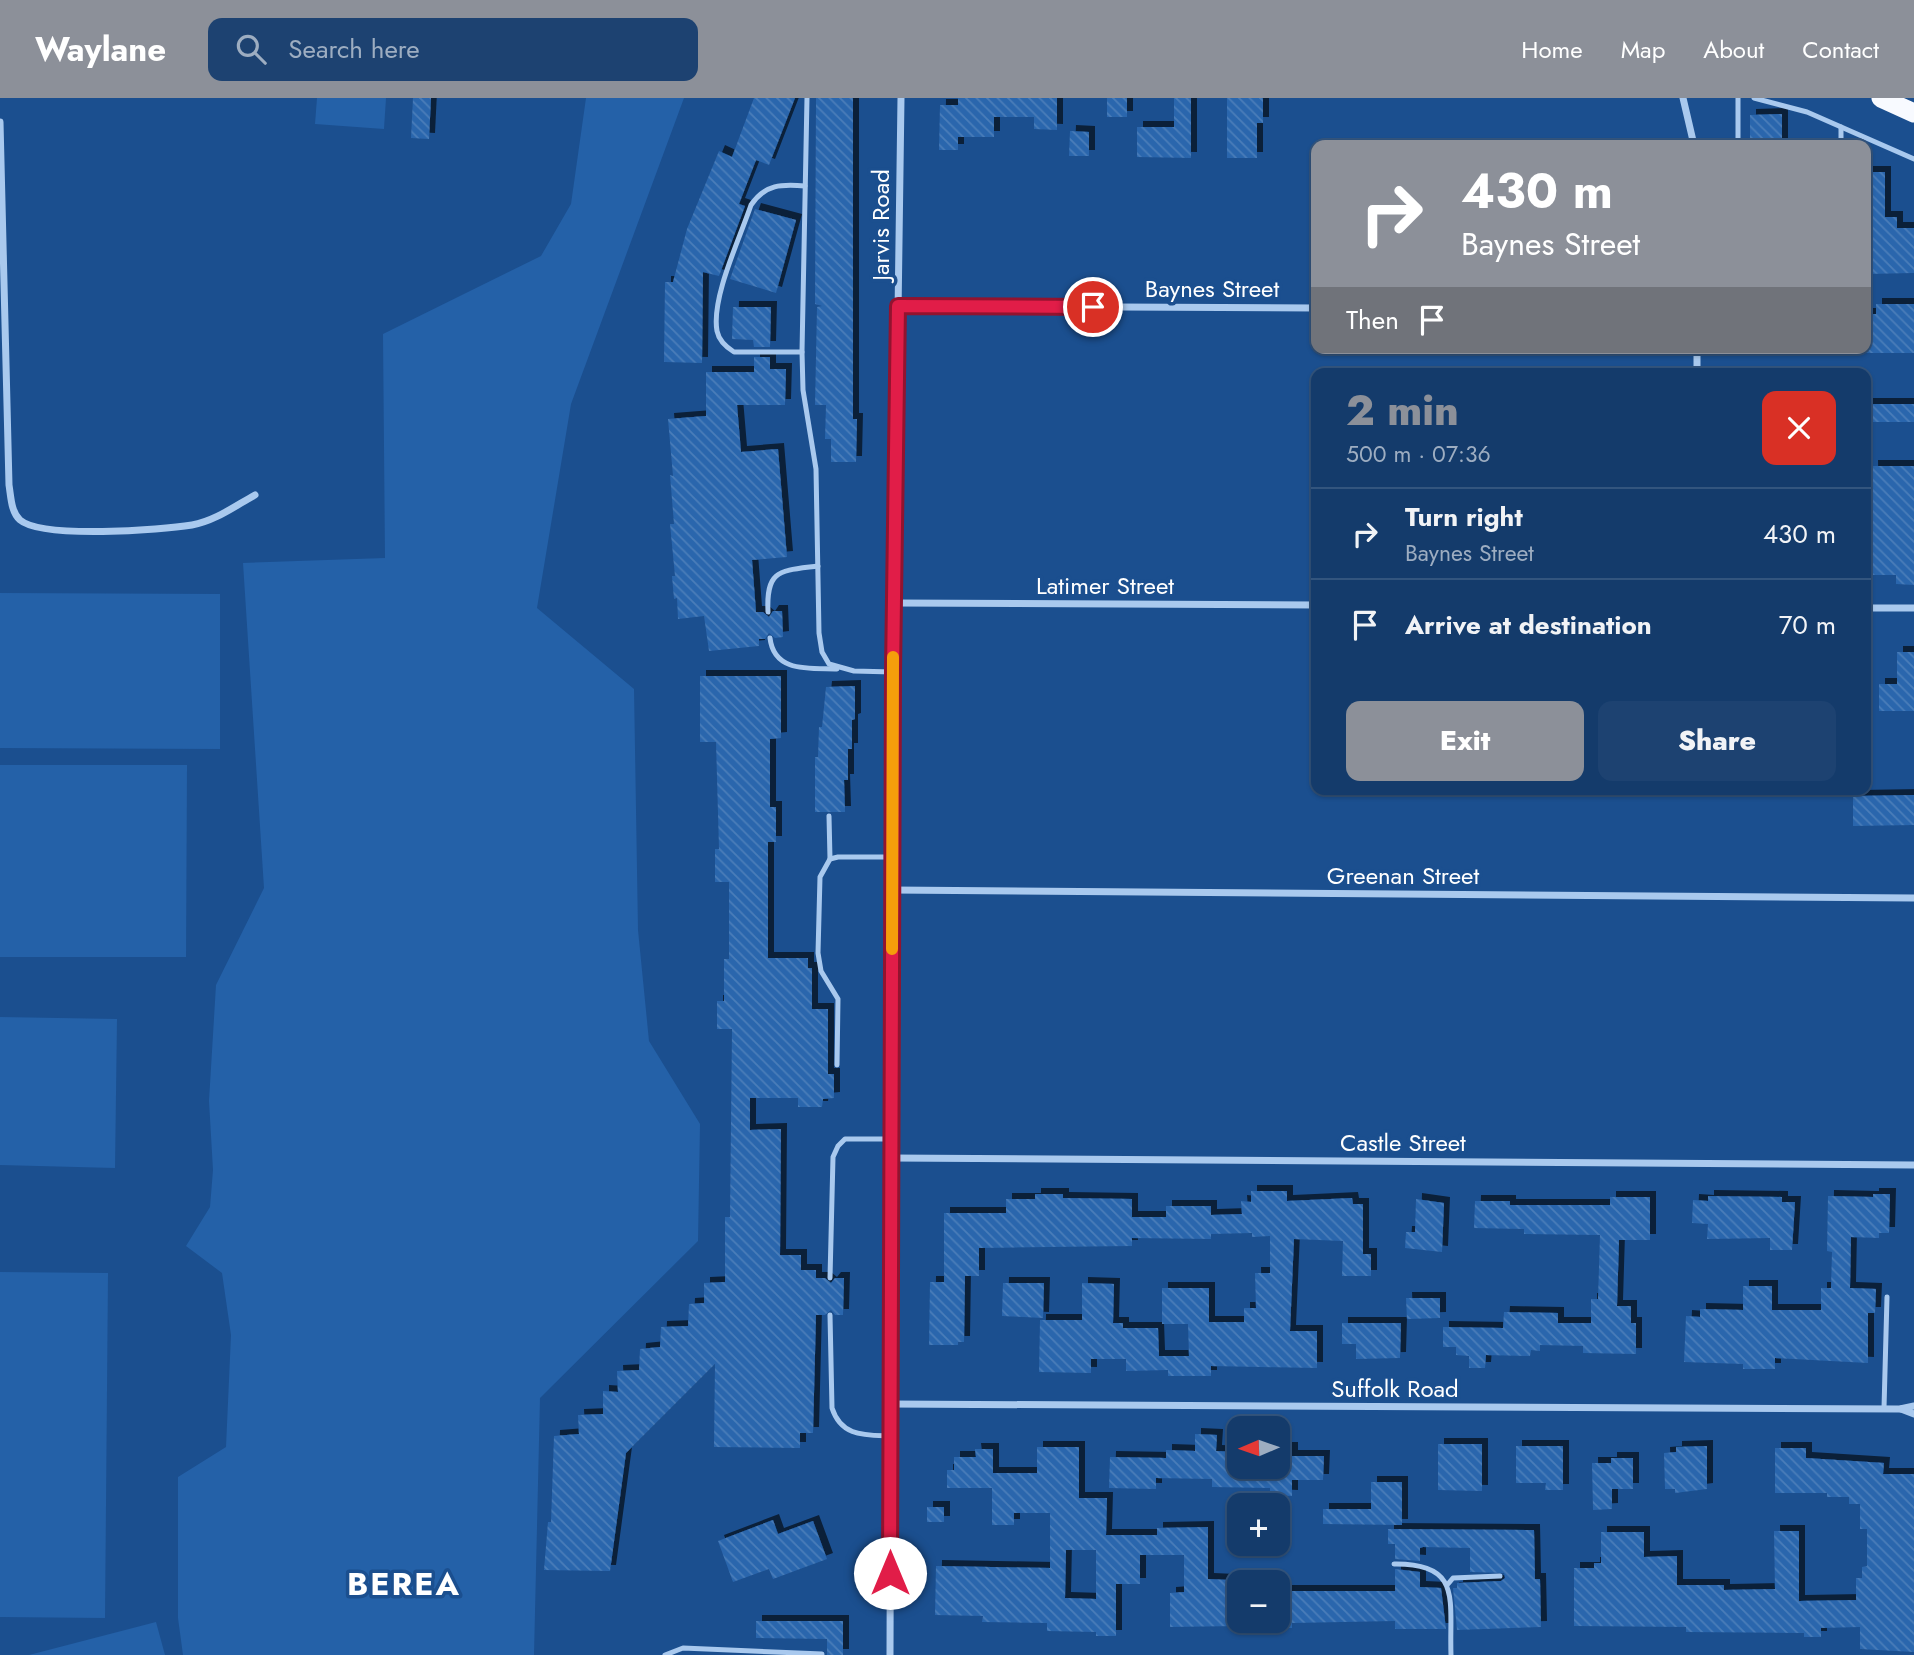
<!DOCTYPE html>
<meta charset="utf-8">
<style>
:root{--surface:#143b6b;--page:#1d4271;--text:#f1f3f6;--muted:#9dadc1;--line:#33557e;--accent:#8c9099}
body{margin:0;font-family:Jost,sans-serif;background:var(--page);color:var(--text);height:100vh;display:flex;flex-direction:column;font-size:26px;white-space:nowrap}
*{box-sizing:border-box;margin:0}
p{font-size:23px;color:var(--muted)}
.icon{flex:none;width:38px;height:38px;fill:none;stroke:currentColor;stroke-width:2;stroke-linecap:round;stroke-linejoin:round}
.map{position:relative;flex:1;overflow:hidden}
.drawer{position:absolute;left:1311px;top:270px;width:560px;height:427px;display:flex;flex-direction:column;background:var(--surface);border-radius:14px;box-shadow:0 2px 5px #0004,0 0 0 2px var(--line)}
.drawer>*{flex:none}
.top-card{position:absolute;left:1311px;top:42px;width:560px;height:214px;border-radius:14px;box-shadow:0 2px 5px #0004,0 0 0 2px var(--line);background:#8c9099;color:#fff;overflow:hidden}
.needle{width:46px;rotate:268deg}
.fabs{position:absolute;left:1227px;top:1318px;display:grid;gap:14px}
.fabs a{display:grid;place-items:center;width:63px;height:63px;border-radius:14px;background:var(--surface);box-shadow:0 2px 5px #0004,0 0 0 2px var(--line);font-size:35px}
.pin{position:absolute;display:grid;place-items:center;width:60px;height:60px;color:#fff;margin:-30px;border:4px solid #fff;border-radius:50%;box-shadow:0 2px 7px #0007}
.me{position:absolute;width:77px;margin:-38px;rotate:0deg;stroke-linejoin:round;filter:drop-shadow(0 0 5px #0008)}
.turn{display:flex;align-items:center;gap:24px;height:147px;padding:0 35px;font-size:32px}
.turn .icon{width:91px;height:91px;stroke-width:2.5}
.turn b{display:block;font-size:49px;line-height:60px}
.then{display:flex;align-items:center;height:66px;padding:0 35px;background:#0003;gap:14px;font-size:26px}
.round{display:grid;place-items:center;flex:none;width:74px;height:74px;border-radius:14px;background:var(--page)}
.summary{display:flex;align-items:center;justify-content:space-between;height:119px;padding:0 35px}
h1{font-size:42px;font-weight:800;line-height:52px;color:var(--accent)}
.action{display:flex;gap:14px;margin-top:auto;padding:14px 35px}
.action a{flex:1;height:80px;border-radius:14px;background:var(--accent);color:#fff;font-size:28px;font-weight:800;line-height:80px;text-align:center}
.action a+a{background:var(--page);color:var(--text)}
ul{padding:0;list-style:none}
li{display:flex;align-items:center;gap:21px;height:91px;padding:0 35px;border-top:2px solid var(--line)}
li div{flex:1}
li b{display:block;font-size:26px}
li em{font-style:normal}
header{display:flex;align-items:center;gap:42px;box-sizing:border-box;height:98px;padding:0 35px;background:var(--accent);color:#fff}
header strong{font-size:33px}
nav{display:flex;gap:38px;margin-inline-start:auto;font-size:24px}
.search{width:490px;height:63px;background:var(--page);display:flex;align-items:center;gap:18px;box-sizing:border-box;padding:0 24px;border-radius:14px;color:var(--muted);font-size:26px}
.map>svg:first-child{display:block}
.park{fill:#2461a8}
.building{fill:url(#building-back-hatch);fill-rule:evenodd;filter:url(#shadow)}
.lines{fill:none;stroke-linecap:round;stroke-linejoin:round}
.service{stroke:#a9c9ee;stroke-width:5}
.minor{stroke:#a9c9ee;stroke-width:7}
.trunk{stroke:#f8faff;stroke-width:19}
.route-casing{stroke:#92132f;stroke-width:18}
.route{stroke:#e11d48;stroke-width:12}
.slow{stroke:#f59e0b;stroke-width:12}
.labels{text-anchor:middle;dominant-baseline:central;stroke-width:7;stroke-linejoin:round;paint-order:stroke}
.street-label{font-size:24px;fill:#fff;stroke:#1b4f8f}
.district-label{font-size:32px;font-weight:bold;letter-spacing:2px;fill:#fff;stroke:#1b4f8f}
</style>
<header>
<strong>Waylane</strong>
<div class="search"><svg class="icon" aria-label="search" viewBox="0 0 24 24"><circle cx="10" cy="10" r="6"/><path d="M15 15l6 6"/></svg>Search here</div>
<nav><a>Home</a><a>Map</a><a>About</a><a>Contact</a></nav>
</header>
<div class="map">
<svg width="1914" height="1557" viewBox="0 0 1914 1557">
<defs>
<pattern id="building-back-hatch" width="6" height="6" patternUnits="userSpaceOnUse" patternTransform="scale(1.75)"><rect width="6" height="6" fill="#2a66ad"/><path d="M-1 5l2 2M0 0l6 6M5-1l2 2" fill="none" stroke="#4a7db9"/></pattern>
<filter id="shadow"><feDropShadow dx="6" dy="-6" stdDeviation="0" flood-color="#0009"/></filter>
</defs>
<rect width="100%" height="100%" fill="#1b4f8f"/>
<g class="park">
<path d="M317,0H386L384,31L315,26Z"/>
<path d="M586,0H684L571,306L537,510L634,591L638,832L649,943L700,1026L698,1143L540,1300L534,1557H183L178,1520V1379L226,1349L231,1237L222,1175L186,1148L210,1109L213,1072L209,1003L216,887L264,790L243,465L385,460L383,236L541,158L571,106Z"/>
<path d="M0,495L220,496V651L0,650Z"/>
<path d="M0,667H187L186,859H0Z"/>
<path d="M0,919L117,921L115,1070L0,1067Z"/>
<path d="M0,1174L108,1175L105,1520L0,1519Z"/>
<path d="M156,1524L165,1557H29Z"/>
</g>
<g class="building">
<path d="M413,0H431L429,41L411,40Z"/>
<path d="M754,0H795L769,67L756,62L739,106L745,108L719,178L703,174L702,265L664,264L665,184H673L687,131L719,53L732,59Z"/>
<path d="M816,0H853V321H857L856,364H831V341H825L826,307H815L817,209L822,208L815,206Z"/>
<path d="M958,0H1057V32L1034,31V19H994V39H958V52H939L940,7H958Z"/>
<rect x="1107" y="0" width="20" height="19"/>
<path d="M1174,0H1191V60L1137,59V29H1174Z"/>
<path d="M1227,0H1263V25H1257V60H1227Z"/>
<path d="M1782,16V47H1750V17Z"/>
<path d="M1070,33L1089,34V58H1069Z"/>
<path d="M1866,74H1885V119H1897V130H1914V175L1866,176Z"/>
<path d="M755,111L796,122L776,195L730,181Z"/>
<path d="M1876,206H1914V255H1866V216H1876Z"/>
<path d="M733,209H771L770,249H754L753,242L732,241Z"/>
<path d="M754,259H770V271H786L785,307H737L741,354L778,351L787,459L752,462L756,514H763L769,519L773,513H782L783,539L775,540L769,535L765,541H759V548L709,553L704,518L678,521L677,500L674,501L672,478H675L670,426H674L670,377L673,378L668,321L706,318V274H754Z"/>
<rect x="1866" y="306" width="48" height="18"/>
<path d="M1872,368H1914V487L1896,486V477H1866V413H1873Z"/>
<path d="M1897,554H1914V613H1879V586H1897Z"/>
<path d="M700,578H781V640L770,641V709H776V744H768V860H808V870H812V911H828V976H834V1000L823,1001L822,1009H798V1000H750V1032L781,1031L780,1157H801V1172H816V1180H825L831,1185L835,1180H844L843,1217H835L831,1212L825,1217H816L813,1335H800V1350L714,1349L715,1266L626,1355L610,1473L544,1472L548,1424H551L554,1338L579,1336L578,1317L603,1316V1293L618,1294L617,1273L639,1272L640,1251L660,1249L661,1229L688,1228L689,1206L704,1205V1185L725,1184V1119H730L732,931H717V903H724V861H729V784H715V751H719L716,644H700Z"/>
<path d="M855,588V621L852,622V651H848V682H844L845,714H815V659H818L819,629H822L826,589Z"/>
<path d="M1914,697V727L1853,728V698Z"/>
<path d="M1251,1093H1287V1103L1352,1100L1353,1106H1363V1156H1371V1178H1342L1343,1143L1294,1141L1290,1233H1317V1270L1211,1268V1278H1168V1272L1126,1273V1261H1091V1275L1039,1274L1040,1222H1082V1185L1114,1186L1113,1225H1123V1230H1158L1159,1258H1189L1188,1226H1162V1190H1209V1224H1244V1210H1256L1255,1175H1270V1138L1252,1139V1135L1211,1136V1141L1132,1140V1148L979,1150V1178H965L964,1244H958V1247H929L930,1184H944V1115H1006V1101H1035V1096H1063V1100L1132,1101V1119H1166V1108H1211V1117L1242,1116L1241,1103L1251,1104Z"/>
<path d="M1873,1096H1890L1889,1135H1879V1140L1851,1139L1850,1190L1876,1191L1875,1215H1868V1265L1775,1260V1271H1743V1266L1684,1264L1686,1218L1700,1219V1211L1743,1212V1188H1772V1212H1821V1190H1831L1832,1154L1827,1153L1828,1098L1873,1099Z"/>
<path d="M1708,1098L1782,1099V1104H1795L1792,1152H1770V1140L1707,1141L1708,1126L1692,1125L1693,1102L1708,1103Z"/>
<path d="M1610,1099H1650V1142H1619L1617,1208H1631V1225H1636V1256L1583,1255V1248L1540,1247V1253L1531,1252L1530,1258L1486,1257L1485,1270H1469V1258L1456,1257V1249H1443V1229L1503,1230L1504,1214L1558,1215V1225H1591V1201H1598L1600,1137L1524,1136V1131L1474,1130L1475,1103H1510V1107H1610Z"/>
<path d="M1416,1101L1444,1105L1442,1154L1405,1150L1406,1134H1415Z"/>
<path d="M1003,1185H1044L1043,1220L1002,1218Z"/>
<path d="M1406,1200H1440V1220L1407,1221Z"/>
<path d="M1342,1225H1401L1400,1260L1356,1261V1246H1342Z"/>
<path d="M1195,1336L1217,1337L1216,1353L1239,1354V1368H1278V1350H1292V1358H1324L1323,1382H1292V1398L1270,1397V1390L1212,1389V1381L1156,1380V1391L1109,1390L1110,1359L1166,1360V1352L1195,1353Z"/>
<path d="M1438,1346H1482V1393L1438,1392Z"/>
<path d="M1516,1348H1563V1392H1545L1546,1385H1516Z"/>
<path d="M1707,1348V1391L1675,1395V1391H1665L1664,1355L1676,1354V1349Z"/>
<path d="M1037,1349H1079V1400H1107L1106,1437H1157V1430L1208,1429V1481L1230,1482V1486L1239,1487V1528L1170,1529V1495L1184,1494V1457H1140V1486H1116V1538H1096V1534L1047,1533V1525L982,1524L983,1518L935,1517L936,1468L1050,1470V1415H1014V1427H992V1390H947V1372H954V1359H976L975,1351H993V1375H1037ZM1066,1452H1096V1501L1065,1500Z"/>
<path d="M1775,1350H1806V1360L1884,1365L1883,1376H1914V1554L1860,1551V1529L1821,1530V1539H1804V1535L1686,1534V1529L1574,1528V1470H1594V1465H1601V1434H1644V1459L1677,1458V1487H1724V1492L1775,1491L1774,1433H1799V1503L1856,1502V1480H1862V1469L1867,1468V1431H1860V1406H1849V1399H1827V1395H1775Z"/>
<path d="M1611,1360H1633V1391H1612V1411L1593,1412L1592,1365H1611Z"/>
<path d="M1371,1384H1402V1427L1323,1426V1411H1371Z"/>
<rect x="927" y="1409" width="17" height="15"/>
<path d="M773,1422L778,1436L813,1423L827,1461L773,1481L769,1471L733,1484L718,1443Z"/>
<path d="M1388,1431L1534,1432L1535,1481H1540L1541,1529L1457,1532L1453,1490H1457V1485L1501,1483L1505,1480L1504,1475L1470,1474V1450L1423,1449L1420,1450V1463L1395,1461V1446H1388Z"/>
<path d="M1395,1471L1420,1474V1489L1441,1490L1446,1531H1395V1523L1292,1525V1530H1278V1493H1395Z"/>
<path d="M756,1523H843V1557H827V1541L756,1540Z"/>
</g>
<g class="lines">
<g class="service">
<path d="M807,0L802,254L803,292L816,371L819,535L822,554L829,566L854,573L893,574"/>
<path d="M1754,0L1807,14L1914,61"/>
<path d="M1841,29V47"/>
<path d="M1738,47V0"/>
<path d="M802,254H734C726,249 719,243 717,233C711,200 740,140 751,107C765,86 782,86 805,88"/>
<path d="M768,514C766,471 780,473 818,468"/>
<path d="M770,540C774,575 810,570 837,571"/>
<path d="M829,718L830,761"/>
<path d="M837,967L838,901L821,873L818,855L820,779L830,761L838,759H892"/>
<path d="M830,1180L833,1059L838,1048L845,1041H892"/>
<path d="M830,1217L832,1310C841,1338 863,1337 889,1338"/>
<path d="M1884,1310L1887,1199"/>
<path d="M1394,1466C1463,1465 1449,1503 1451,1557"/>
<path d="M1448,1486L1453,1480L1500,1478"/>
<path d="M665,1557L683,1550L822,1556"/>
</g>
<g class="minor">
<path d="M1683,0L1694,47"/>
<path d="M0,24L9,387C11,399 11,414 20,422C42,441 161,432 192,427C215,423 235,408 255,397"/>
<path d="M898,208L1316,210"/>
<path d="M1697,275V250"/>
<path d="M894,505L1316,507"/>
<path d="M1866,510H1914"/>
<path d="M892,792L1914,800"/>
<path d="M891,1060L1914,1067"/>
<path d="M890,1306L1900,1311L1914,1308"/>
<path d="M1901,1311L1914,1316"/>
<path d="M890,1557L893,574L901,0"/>
</g>
<path class="trunk" d="M1881,0L1914,15"/>
</g>
<g class="lines">
<defs>
<path id="route" d="M890,1475L893,574L898,208L1093,209"/>
</defs>
<use href="#route" class="route-casing"/>
<use href="#route" class="route"/>
<path class="slow" d="M892,851L893,559"/>
</g>
<g class="labels">
<g class="street-label">
<text transform="translate(880 127) rotate(-90)">Jarvis Road</text>
<text x="1212" y="190">Baynes Street</text>
<text x="1105" y="487">Latimer Street</text>
<text x="1403" y="777">Greenan Street</text>
<text x="1403" y="1044">Castle Street</text>
<text x="1395" y="1290">Suffolk Road</text>
</g>
<g class="district-label">
<text x="404" y="1486">BEREA</text>
</g>
</g>
</svg>
<div class="fabs">
<a><svg class="needle" viewBox="-14 -14 28 28"><path d="M0-13l5 13h-10z" fill="#e53935"/><path d="M0 13l5-13h-10z" fill="#9dadc1"/></svg></a>
<a>+</a>
<a>−</a>
</div>
<div class="pin" style="left:1093px;top:209px;background:#d93025"><svg class="icon" aria-label="arrive" viewBox="0 0 24 24"><path d="M6 21V4h12l-3 4 3 4H6"/></svg></div>
<svg class="me" style="left:890px;top:1475px" viewBox="-20 -20 40 40"><circle r="19" fill="#fff"/><path d="M0-13L10 11 0 6-10 11z" fill="#e11d48"/></svg>
<div class="top-card">
<div class="turn"><svg class="icon" aria-label="right" viewBox="0 0 24 24"><path d="M7 20v-9h11M14 6l5 5-5 5"/></svg><div><b>430 m</b>Baynes Street</div></div>
<div class="then">Then<svg class="icon" aria-label="arrive" viewBox="0 0 24 24"><path d="M6 21V4h12l-3 4 3 4H6"/></svg></div>
</div>
<section class="drawer">
<div class="summary"><div><h1>2 min</h1><p>500 m · 07:36</p></div><a class="round" style="background:#d93025;color:#fff"><svg class="icon" aria-label="close" viewBox="0 0 24 24"><path d="M6 6l12 12M18 6L6 18"/></svg></a></div>
<ul>
<li><svg class="icon" aria-label="right" viewBox="0 0 24 24"><path d="M7 20v-9h11M14 6l5 5-5 5"/></svg><div><b>Turn right</b><p>Baynes Street</p></div><em>430 m</em></li>
<li><svg class="icon" aria-label="arrive" viewBox="0 0 24 24"><path d="M6 21V4h12l-3 4 3 4H6"/></svg><div><b>Arrive at destination</b></div><em>70 m</em></li>
</ul>
<div class="action"><a>Exit</a><a>Share</a></div>
</section>
</div>
